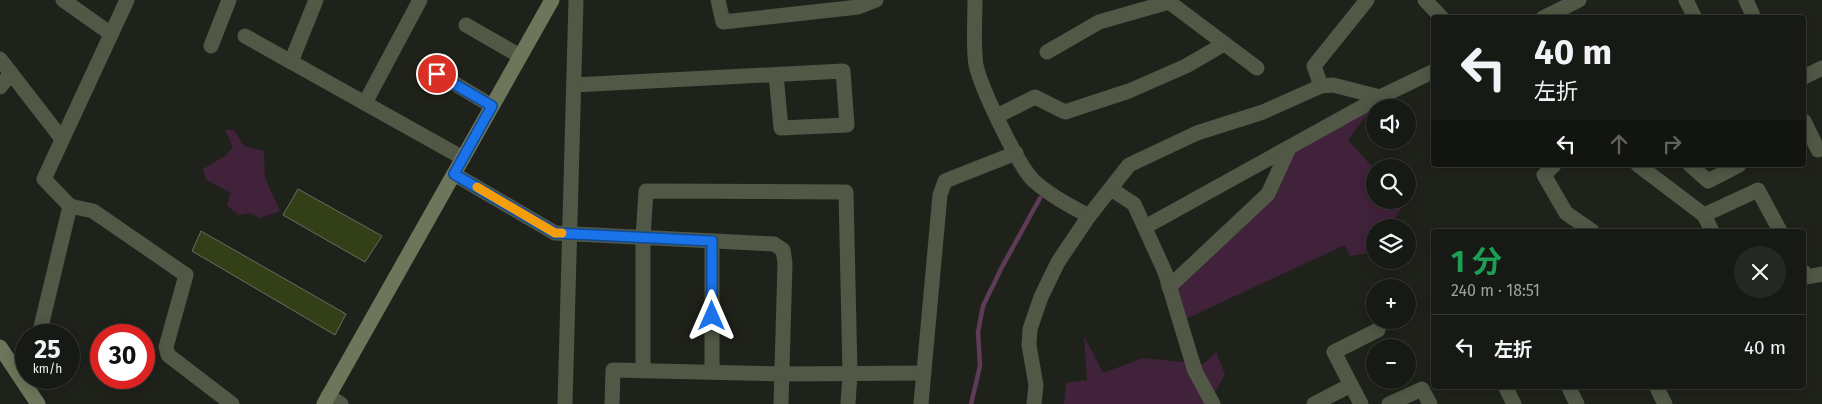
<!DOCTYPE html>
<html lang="ja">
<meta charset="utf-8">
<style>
:root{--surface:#171a14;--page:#242722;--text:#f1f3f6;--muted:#9ea1a0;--line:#363834}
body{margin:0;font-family:"Fira Sans","Noto Sans JP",sans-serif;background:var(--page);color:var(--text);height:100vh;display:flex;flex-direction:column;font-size:19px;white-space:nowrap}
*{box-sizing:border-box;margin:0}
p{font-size:16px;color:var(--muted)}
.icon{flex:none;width:28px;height:28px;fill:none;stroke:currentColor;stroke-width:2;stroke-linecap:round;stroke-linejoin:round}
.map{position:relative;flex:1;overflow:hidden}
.panel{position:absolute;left:1431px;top:229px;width:375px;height:160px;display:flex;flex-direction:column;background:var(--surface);border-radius:5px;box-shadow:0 2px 12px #0003,0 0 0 1px var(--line)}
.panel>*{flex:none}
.guide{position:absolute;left:1431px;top:15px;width:375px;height:152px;border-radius:5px;box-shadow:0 2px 12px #0003,0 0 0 1px var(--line);background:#171a14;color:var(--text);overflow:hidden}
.controls{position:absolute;left:1366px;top:99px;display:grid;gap:10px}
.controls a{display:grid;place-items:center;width:50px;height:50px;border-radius:50%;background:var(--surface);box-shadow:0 2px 12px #0003,0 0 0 1px var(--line);font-size:25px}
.speed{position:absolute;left:15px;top:324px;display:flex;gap:10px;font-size:25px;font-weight:700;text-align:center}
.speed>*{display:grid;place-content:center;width:65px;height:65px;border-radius:50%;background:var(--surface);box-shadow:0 2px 12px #0003,0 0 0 1px var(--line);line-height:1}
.speed small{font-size:12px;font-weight:400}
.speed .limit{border:8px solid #d22;background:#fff;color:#111}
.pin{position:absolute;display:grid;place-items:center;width:42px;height:42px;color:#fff;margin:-21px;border:2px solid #fff;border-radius:50%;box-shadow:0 1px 5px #0007}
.me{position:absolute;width:55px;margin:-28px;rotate:0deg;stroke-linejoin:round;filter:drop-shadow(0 0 4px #0008)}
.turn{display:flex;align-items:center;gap:18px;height:105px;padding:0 20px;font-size:22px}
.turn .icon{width:65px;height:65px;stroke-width:2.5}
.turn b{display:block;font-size:35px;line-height:42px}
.lanes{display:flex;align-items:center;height:48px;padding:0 20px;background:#0003;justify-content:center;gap:25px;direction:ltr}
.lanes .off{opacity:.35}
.round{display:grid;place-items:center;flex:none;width:52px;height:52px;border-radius:26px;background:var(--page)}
.overview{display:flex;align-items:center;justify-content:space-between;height:85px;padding:0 20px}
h1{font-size:30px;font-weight:700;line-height:38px;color:#1e9e55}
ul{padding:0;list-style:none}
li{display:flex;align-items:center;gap:15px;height:65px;padding:0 20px;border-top:1px solid var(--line)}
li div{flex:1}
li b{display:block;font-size:19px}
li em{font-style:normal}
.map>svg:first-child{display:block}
.green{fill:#40223b}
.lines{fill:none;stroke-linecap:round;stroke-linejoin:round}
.stream{stroke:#5e3b58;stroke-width:4.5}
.building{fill:#334017;stroke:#686c62}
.street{stroke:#515846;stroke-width:15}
.secondary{stroke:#6c765a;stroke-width:15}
.route-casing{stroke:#114b97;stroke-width:12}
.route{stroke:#1a73e8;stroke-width:9}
.slow{stroke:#f59e0b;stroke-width:9}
</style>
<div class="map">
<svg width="1822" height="404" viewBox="0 0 1822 404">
<rect width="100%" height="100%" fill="#1f221a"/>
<g class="green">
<path d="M1380,97L1348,140L1375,170V200H1403L1405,202L1390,227L1375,228V252L1350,256L1345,245L1179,322L1169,287L1268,194L1289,148Z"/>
<path d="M225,130H234L244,146L264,151L265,178L280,211L260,218L249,213L238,215L227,205L231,193L206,180L203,169L225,156L233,147Z"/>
<path d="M1084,336L1103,373L1143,358L1204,364L1216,352L1225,374L1211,400L1213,404H1064L1066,383L1087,380Z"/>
</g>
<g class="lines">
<path class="stream" d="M971,404L980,366L978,332L983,306L1002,267L1040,198"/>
</g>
<g class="building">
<path d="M298,189L382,236L365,262L283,215Z"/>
<path d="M201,231L346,314L335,335L192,251Z"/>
</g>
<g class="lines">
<g class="street">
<path d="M63,0L111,34"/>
<path d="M718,0L723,22L858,7L876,0"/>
<path d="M975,0C975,19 973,47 976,65C981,88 1018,166 1034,181C1051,196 1070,206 1089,216"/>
<path d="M1425,0L1442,18"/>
<path d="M1686,0L1695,18"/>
<path d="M1746,0L1754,18"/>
<path d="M1169,2L1257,68"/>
<path d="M1543,18L1579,0"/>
<path d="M466,25L520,56"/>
<path d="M245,36L463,158"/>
<path d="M211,46L229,0"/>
<path d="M1047,52L1099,22L1169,2L1171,0"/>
<path d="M0,59L62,139"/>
<path d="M291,62L316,0"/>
<path d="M437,73L492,106"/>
<path d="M1804,77L1822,68"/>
<path d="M574,85L843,71L847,125L781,128L776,75"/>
<path d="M1321,86L1314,66L1367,0"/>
<path d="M0,87L11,73"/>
<path d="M365,103L420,0"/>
<path d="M997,116L1035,97L1065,112L1129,91L1186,66L1224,44"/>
<path d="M1804,121L1818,150"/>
<path d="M1554,165L1544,175L1566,213L1592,231"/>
<path d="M1638,165L1704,215L1758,190L1780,231"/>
<path d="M1690,165L1708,181L1739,165"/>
<path d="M454,174L555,233L774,244L783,250L785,263L781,404"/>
<path d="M1111,189L1134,204L1165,272L1195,371L1213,404"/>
<path d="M70,206L93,211L186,275L166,347L168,355L232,404"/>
<path d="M1704,215L1712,231"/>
<path d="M1145,227L1380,97L1434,71"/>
<path d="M712,241V372"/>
<path d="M1804,272L1807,277L1822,274"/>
<path d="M1169,287L1268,194L1289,148"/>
<path d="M39,335L70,206L44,179L127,0"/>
<path d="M643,371V238L646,191L846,192L850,374L848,404"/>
<path d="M1351,385L1361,404"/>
<path d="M1505,386L1514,404"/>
<path d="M1568,386L1577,404"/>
<path d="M1656,386L1665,404"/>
<path d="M328,396L341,404"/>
<path d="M565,404L576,0"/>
<path d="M612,404L613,370L782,374L924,373"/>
<path d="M921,404L940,195L945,181L1016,153"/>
<path d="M1034,404L1036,385L1029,345L1030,329L1041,297L1058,262L1089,216L1129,165L1197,133L1263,112L1321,86L1333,85L1380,97"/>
<path d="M1314,404L1351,385L1334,352L1378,330"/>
<path d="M1389,404L1422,389L1430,404"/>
</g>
<g class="secondary">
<path d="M0,347L38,404"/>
<path d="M324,404L552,0"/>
</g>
</g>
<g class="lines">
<defs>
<path id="route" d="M437,74L492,106L454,174L555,233L712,241V316"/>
</defs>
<use href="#route" class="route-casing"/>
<use href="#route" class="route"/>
<path class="slow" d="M477,187L555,233H562"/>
</g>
</svg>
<div class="controls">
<a><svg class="icon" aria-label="sound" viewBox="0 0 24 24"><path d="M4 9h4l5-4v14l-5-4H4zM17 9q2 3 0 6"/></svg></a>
<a><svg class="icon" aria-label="search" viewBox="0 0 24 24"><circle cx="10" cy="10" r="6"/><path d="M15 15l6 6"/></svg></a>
<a><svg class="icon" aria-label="layers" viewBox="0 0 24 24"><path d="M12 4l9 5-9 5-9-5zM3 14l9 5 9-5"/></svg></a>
<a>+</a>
<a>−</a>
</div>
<div class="speed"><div>25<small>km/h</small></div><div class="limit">30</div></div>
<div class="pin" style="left:437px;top:74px;background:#d93025"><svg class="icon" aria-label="arrive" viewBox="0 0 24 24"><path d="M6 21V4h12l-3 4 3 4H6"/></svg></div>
<svg class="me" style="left:712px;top:316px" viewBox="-20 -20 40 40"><path d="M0-17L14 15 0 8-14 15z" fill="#1a73e8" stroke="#fff" stroke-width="4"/></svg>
<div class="guide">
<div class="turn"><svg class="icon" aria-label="left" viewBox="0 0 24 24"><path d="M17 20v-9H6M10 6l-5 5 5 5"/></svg><div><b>40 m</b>左折</div></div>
<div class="lanes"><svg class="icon" aria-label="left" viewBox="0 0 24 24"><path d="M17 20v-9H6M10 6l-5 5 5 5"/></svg><svg class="icon off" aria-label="ahead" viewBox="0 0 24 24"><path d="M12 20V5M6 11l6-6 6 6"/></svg><svg class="icon off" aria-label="right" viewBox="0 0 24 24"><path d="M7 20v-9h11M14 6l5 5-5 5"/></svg></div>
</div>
<section class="panel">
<div class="overview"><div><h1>1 分</h1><p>240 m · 18:51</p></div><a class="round"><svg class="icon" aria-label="close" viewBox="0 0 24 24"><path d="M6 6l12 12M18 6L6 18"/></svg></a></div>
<ul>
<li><svg class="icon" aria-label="left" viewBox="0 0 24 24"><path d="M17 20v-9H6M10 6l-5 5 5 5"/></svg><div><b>左折</b></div><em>40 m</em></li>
</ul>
</section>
</div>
